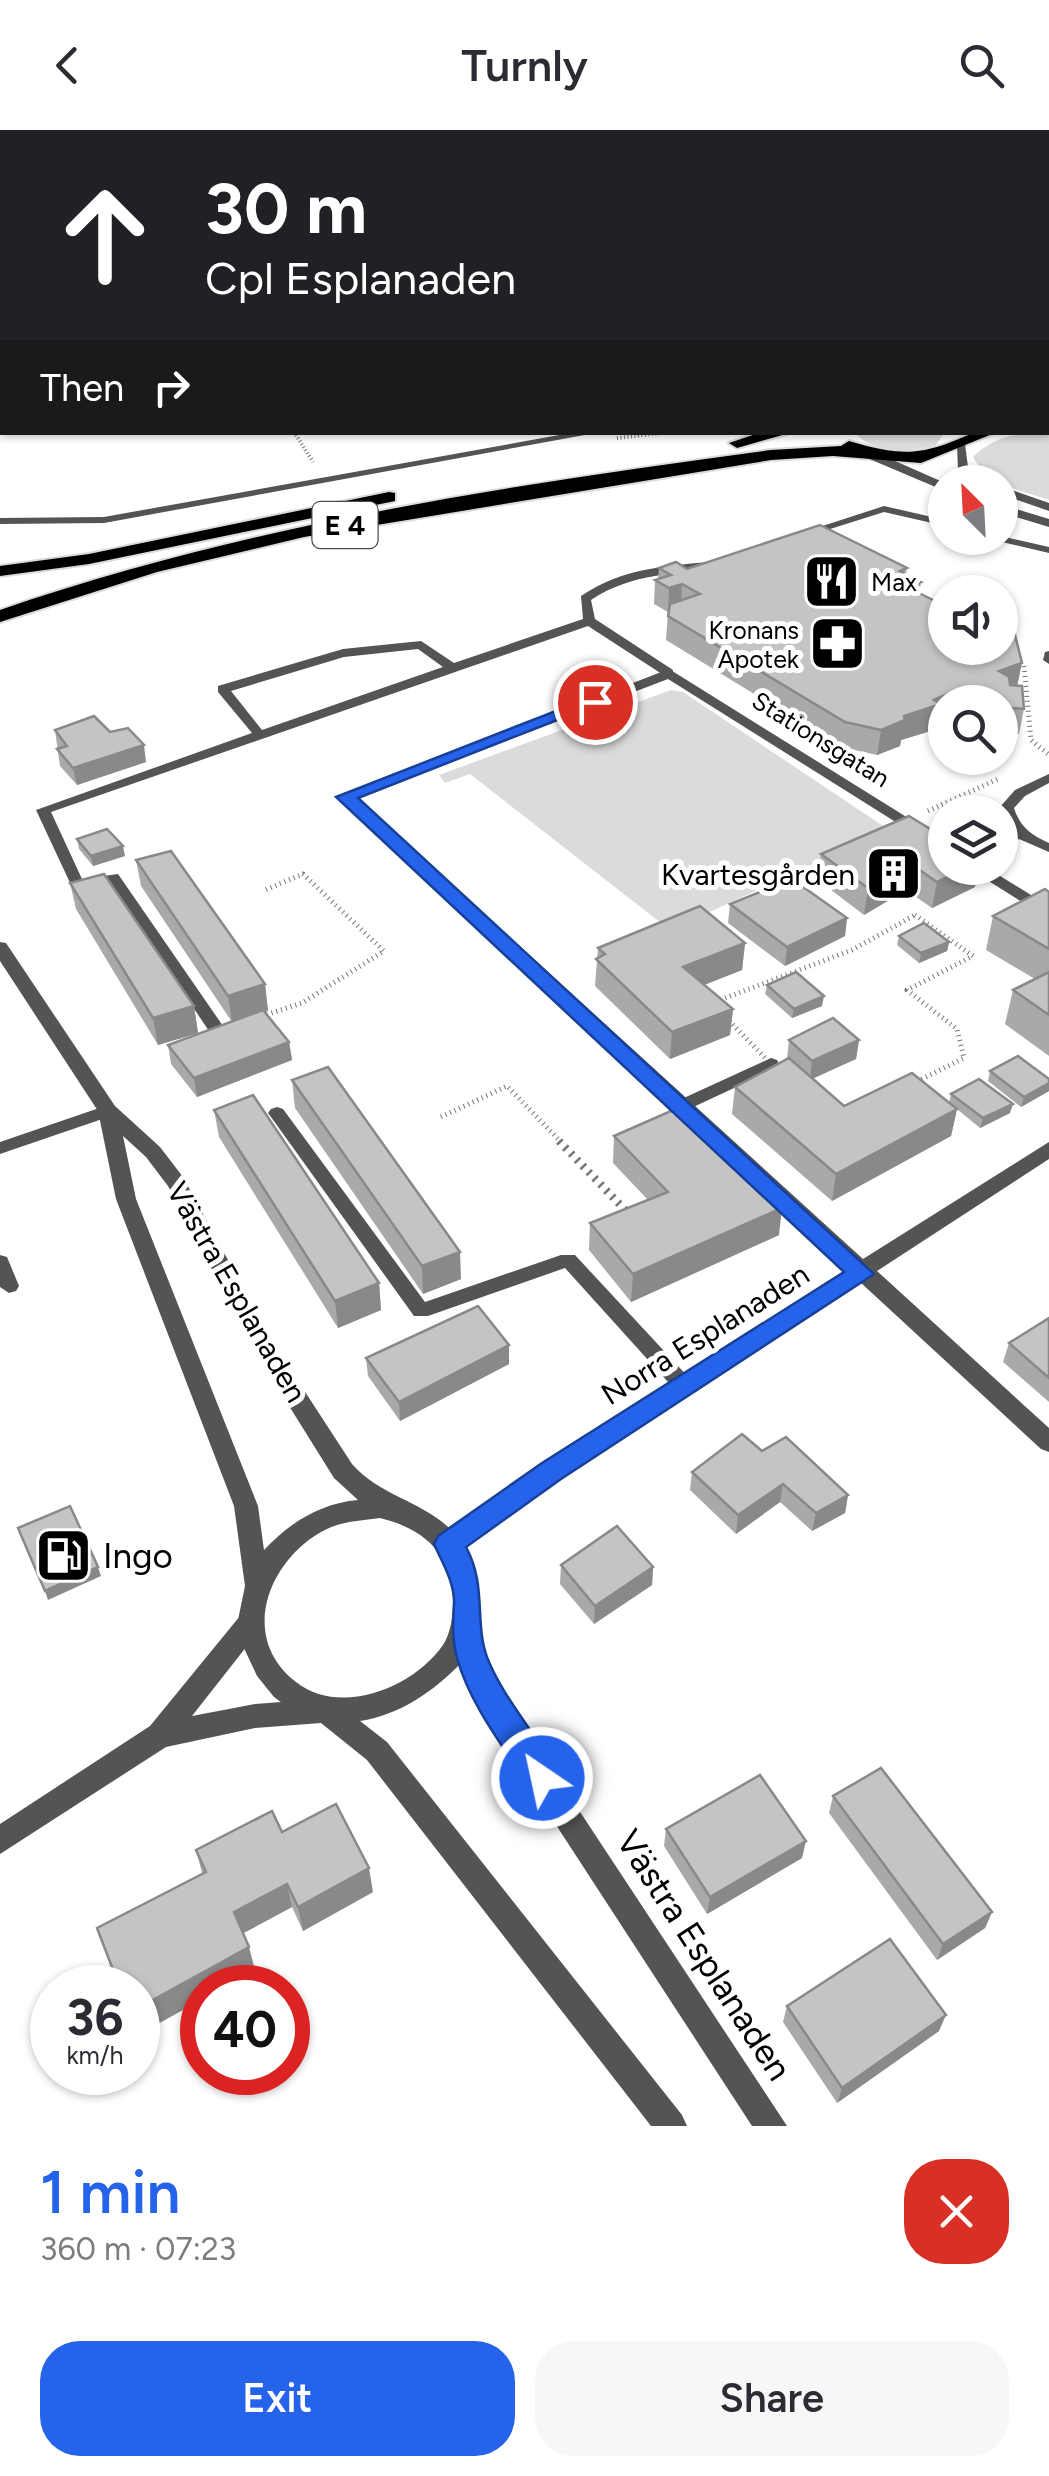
<!DOCTYPE html>
<meta charset="utf-8">
<style>
:root{--surface:#fff;--page:#f7f7f7;--text:#2b2b33;--muted:#7c7c81;--accent:#2563eb}
body{margin:0;font-family:Figtree,sans-serif;background:var(--page);color:var(--text);height:100vh;display:flex;flex-direction:column;font-size:38px;white-space:nowrap}
*{box-sizing:border-box;margin:0}
p{font-size:32px;color:var(--muted)}
.icon{flex:none;width:55px;height:55px;fill:none;stroke:currentColor;stroke-width:2;stroke-linecap:round;stroke-linejoin:round}
.map{position:relative;height:1996px;overflow:hidden}
.sheet{display:flex;flex-direction:column;background:var(--surface);flex:1}
.sheet>*{flex:none}
.guide{position:absolute;left:0px;top:0px;width:1050px;height:305px;box-shadow:0 2px 8px #0004;background:#202124;color:#fff;overflow:hidden}
.needle{width:65px;rotate:336deg}
.tools{position:absolute;left:928px;top:335px;display:grid;gap:20px}
.tools a{display:grid;place-items:center;width:90px;height:90px;border-radius:50%;background:var(--surface);box-shadow:0 2px 8px #0004;font-size:50px}
.speed{position:absolute;left:30px;top:1835px;display:flex;gap:20px;font-size:50px;font-weight:700;text-align:center}
.speed>*{display:grid;place-content:center;width:130px;height:130px;border-radius:50%;background:var(--surface);box-shadow:0 2px 8px #0004;line-height:1}
.speed small{font-size:25px;font-weight:400}
.speed .limit{border:15px solid #d22;background:#fff;color:#111}
.pin{position:absolute;display:grid;place-items:center;width:85px;height:85px;color:#fff;margin:-42px;border:5px solid #fff;border-radius:50%;box-shadow:0 2px 10px #0007}
.me{position:absolute;width:110px;margin:-55px;rotate:326deg;stroke-linejoin:round;filter:drop-shadow(0 0 8px #0008)}
.turn{display:flex;align-items:center;gap:35px;height:210px;padding:0 40px;font-size:45px}
.turn .icon{width:130px;height:130px;stroke-width:2.5}
.turn b{display:block;font-size:70px;line-height:85px}
.then{display:flex;align-items:center;height:95px;padding:0 40px;background:#0003;gap:20px;font-size:38px}
.round{display:grid;place-items:center;flex:none;width:105px;height:105px;border-radius:40px;background:var(--page)}
.headline{display:flex;align-items:center;justify-content:space-between;height:170px;padding:0 40px}
h1{font-size:60px;font-weight:600;line-height:75px;color:var(--accent)}
.action{display:flex;gap:20px;margin-top:auto;padding:20px 40px}
.action a{flex:1;height:115px;border-radius:40px;background:var(--accent);color:#fff;font-size:40px;font-weight:600;line-height:115px;text-align:center}
.action a+a{background:var(--page);color:var(--text)}
header{display:flex;justify-content:space-between;align-items:center;height:130px;padding:0 40px;background:var(--surface);font-size:45px;font-weight:600}
.map>svg:first-child{display:block}
.green{fill:#dbdbdb}
.lines{fill:none;stroke-linecap:round;stroke-linejoin:round}
.trunk-casing{stroke:#dbdbdb;stroke-width:4}
.path-far2{stroke:#767676;stroke-width:4;stroke-dasharray:1 2.5;stroke-linecap:butt}
.path-far1{stroke:#767676;stroke-width:5;stroke-dasharray:1 4;stroke-linecap:butt}
.path{stroke:#767676;stroke-width:8;stroke-dasharray:2.5 6;stroke-linecap:butt}
.service{fill:#545454;fill-rule:evenodd}
.minor{fill:#545454;fill-rule:evenodd}
.tertiary{fill:#545454;fill-rule:evenodd}
.trunk{fill:#000;fill-rule:evenodd}
.wall{fill:#a9a9a9}
.shaded-wall{fill:#898989}
.building{fill:#c4c4c4;stroke:#898989;stroke-width:2.5}
.route{fill:#2563eb;stroke:#184099;stroke-width:2.5}
.labels{text-anchor:middle;dominant-baseline:central;stroke-width:10;stroke-linejoin:round;paint-order:stroke}
.far-poi-label{font-size:25px;fill:#000;stroke:#fff;text-anchor:start}
.far-street-label{font-size:25px;fill:#000;stroke:#fff}
.shield{fill:#fff;stroke:#4c4c4c;stroke-width:2.5}
.shield-label{font-size:28px;font-weight:bold;fill:#000}
.poi-label{font-size:30px;fill:#000;stroke:#fff;text-anchor:end}
.street-label{font-size:30px;fill:#000;stroke:#fff}
.near-poi-label{font-size:35px;fill:#000;stroke:#fff;text-anchor:start}
.near-street-label{font-size:35px;fill:#000;stroke:#fff}
</style>
<header><svg class="icon" aria-label="back" viewBox="0 0 24 24"><path d="M15 5l-7 7 7 7"/></svg>Turnly<svg class="icon" aria-label="search" viewBox="0 0 24 24"><circle cx="10" cy="10" r="6"/><path d="M15 15l6 6"/></svg></header>
<div class="map">
<svg width="1049" height="1996" viewBox="0 0 1049 1996">
<rect width="100%" height="100%" fill="#fff"/>
<g class="green">
<path d="M1049,295V370C1021,360 988,355 973,327C994,306 1019,302 1048,302Z"/>
<path d="M945,302L936,315C911,323 873,324 855,303Z"/>
<path d="M671,560L683,562L889,700L670,800L470,644L445,653L439,645Z"/>
</g>
<g class="lines">
<defs>
<g id="trunk">
<rect x="1048" y="270" width="1" height="10"/>
<path d="M762,302H793L737,318L729,313Z"/>
<path d="M975,302H997L921,333L833,326L771,330L304,407L157,442L0,492V480C248,394 511,355 771,320L841,316L849,311C904,327 922,326 975,302Z"/>
<path d="M389,362L395,363V371L89,434L0,446V436L89,424Z"/>
</g>
</defs>
<use href="#trunk" class="trunk-casing"/>
<g class="path-far2">
<path d="M294,302L313,332"/>
<path d="M617,308L670,302"/>
</g>
<g class="path-far1">
<path d="M1024,536L1031,610L1049,625"/>
<path d="M928,681L998,649"/>
<path d="M915,785L973,826L907,860L957,899L964,928L840,990L771,934L712,873L852,820Z"/>
<path d="M262,886L302,873L384,821L303,744L265,760"/>
<path d="M441,987L507,956L562,1013"/>
</g>
<path class="path" d="M559,1011L627,1082"/>
<g class="service">
<rect x="0" y="295" width="2" height="6"/>
<path d="M576,302H601L104,393L0,394V388L104,387Z"/>
<path d="M884,376L945,390V396L884,382L808,406L798,404Z"/>
<path d="M1000,406L1049,417V423L985,408Z"/>
<path d="M719,431L723,432V436C676,445 633,442 591,470L595,489L673,540V546H665L588,496L51,682L82,749L118,744L223,896L225,900L223,904H211L109,752L72,757L36,680L252,603L218,562V556L343,519L421,511L454,533L583,489L581,466C623,437 669,436 719,431ZM418,519L443,537L262,600L231,561L344,527Z"/>
<path d="M1049,521V534L1043,530L1045,522Z"/>
<path d="M1049,644V653L1025,666L1014,678C1020,697 1031,705 1049,713V722L1019,709L1000,717V707L1011,701L1000,677L1015,660Z"/>
<path d="M771,928L777,930L779,934L777,938L687,980L681,982L672,976L675,972Z"/>
<path d="M108,975L114,977L117,981L114,985L0,1024V1012Z"/>
<path d="M277,977L283,979L425,1172L561,1125H575L691,1250L694,1256L691,1262L684,1264L677,1262L565,1138L428,1186H414L271,987L268,983L271,979Z"/>
<path d="M0,1125L7,1127L19,1156L16,1161L9,1163L0,1157Z"/>
</g>
<g class="minor">
<rect x="0" y="112" width="2" height="6"/>
<path d="M957,314H965L968,337L988,352H975L958,341Z"/>
<path d="M860,319H868L945,353V361L860,325Z"/>
<path d="M1000,356L1049,373V381L1000,364Z"/>
<path d="M1000,374L1049,389V397L1000,382Z"/>
<path d="M669,539L945,711V723L668,549L357,668L863,1129L1049,1012V1029L877,1141L1049,1298V1322L1041,1319L860,1152L560,1348L448,1426L439,1423L435,1415L439,1407L542,1334L847,1139L338,667Z"/>
<path d="M968,738H987L1049,776V789Z"/>
<path d="M249,1483L258,1486L262,1494L258,1502L192,1586L255,1574L321,1569L331,1572L334,1581L331,1590L321,1593L255,1598L166,1617L0,1724V1694L150,1596L240,1486Z"/>
</g>
<g class="tertiary">
<path d="M972,0H981L983,2H974Z"/>
<path d="M1048,62L1049,63V69L1048,68Z"/>
<path d="M1049,120V127H1048V121Z"/>
<path d="M0,812L6,813L115,976L160,1017L183,1047L272,1211L352,1334C381,1367 426,1372 453,1402C485,1438 474,1483 485,1526C489,1542 501,1559 509,1574L787,1996H752L489,1592L461,1533C434,1561 400,1585 360,1591L387,1612L682,1985L687,1996H651L367,1630L316,1589L293,1581L274,1567L257,1546L242,1514L238,1490L245,1456L234,1376L116,1069L98,981L0,831ZM123,1006L146,1027L168,1056L256,1223L334,1348L358,1370C321,1373 289,1393 264,1420L258,1376L136,1069ZM380,1388C422,1398 454,1424 453,1471C453,1485 451,1503 443,1515C413,1558 340,1587 296,1552C239,1508 267,1433 321,1402C340,1391 359,1391 380,1388Z"/>
</g>
<use href="#trunk" class="trunk"/>
</g>
<g class="wall">
<path d="M659,438H907L906,444L919,463L1017,556L1024,579L1019,604L1000,603V572H945V588L938,591L937,599L901,610L900,616L877,625L841,617L666,510L668,482L654,474L655,450L658,449Z"/>
<path d="M55,600L110,602L146,632L77,655L60,636Z"/>
<path d="M909,686L975,757L932,778L906,760L864,785L818,750L821,724Z"/>
<path d="M77,709L125,726L93,736L79,719Z"/>
<path d="M136,730L265,854L268,881L264,882L289,912L292,930L197,967L171,934L168,915L232,892L141,756Z"/>
<path d="M70,753L194,876L198,903L158,915L76,779Z"/>
<path d="M1049,762V926L1005,894L1013,860L1035,849L986,820L993,786Z"/>
<path d="M730,774L847,788L845,806L785,836L728,793Z"/>
<path d="M899,806L949,812L947,821L919,833L897,815Z"/>
<path d="M745,813L742,840L704,855L733,879L730,905L670,929L595,856L598,818Z"/>
<path d="M767,855L822,876L792,888L765,864Z"/>
<path d="M789,910H859L856,929L812,948L844,976L949,973L951,964L1010,983L980,998L957,979L951,1006L832,1071L732,984L735,957L787,929Z"/>
<path d="M990,941L1049,949V961L1021,977L988,951Z"/>
<path d="M292,950L461,1149L423,1164L295,978Z"/>
<path d="M214,980L379,1153L381,1180L338,1198L219,1007Z"/>
<path d="M614,1006L779,1105L631,1172L589,1120L590,1093L648,1070L613,1033Z"/>
<path d="M1049,1188V1272L1003,1232L1009,1213Z"/>
<path d="M366,1228L509,1234L400,1291L368,1246Z"/>
<path d="M762,1321L848,1365L845,1383L812,1401L780,1372L736,1404L690,1360L692,1342Z"/>
<path d="M561,1435L653,1437L652,1455L594,1494L560,1454Z"/>
<path d="M833,1666L992,1782L985,1798L937,1830L829,1683Z"/>
<path d="M666,1699L802,1728L707,1784L664,1716Z"/>
<path d="M282,1702L373,1762L303,1801L292,1777L243,1803L255,1840L138,1905V1858L202,1743L196,1720Z"/>
<path d="M787,1876L939,1901L837,1973L783,1892Z"/>
</g>
<g class="shaded-wall">
<path d="M921,452L917,475L907,457Z"/>
<path d="M682,454L681,477L668,482L669,458Z"/>
<path d="M1022,533L1017,557L994,566L999,541Z"/>
<path d="M957,560L955,572H945V588L938,591L937,599L901,610L900,616L877,625L881,600L934,570Z"/>
<path d="M144,615L146,632L77,655L73,638Z"/>
<path d="M123,716L125,726L93,736L91,726Z"/>
<path d="M911,734L906,760L864,785L868,758Z"/>
<path d="M966,738H979L975,757L932,778L937,752Z"/>
<path d="M847,788L845,806L785,836L787,817Z"/>
<path d="M949,812L947,821L919,833L921,823Z"/>
<path d="M745,813L742,840L681,864L683,837Z"/>
<path d="M265,854L268,881L232,892L228,866Z"/>
<path d="M824,866L822,876L792,888L794,879Z"/>
<path d="M194,876L198,903L158,915L153,888Z"/>
<path d="M733,879L730,905L670,929L672,902Z"/>
<path d="M859,910L856,929L810,950L812,931Z"/>
<path d="M289,912L292,930L197,967L194,948Z"/>
<path d="M1049,953V961L1021,977L1024,967Z"/>
<path d="M1013,974L1010,983L980,998L983,988Z"/>
<path d="M957,979L951,1006L832,1071L836,1044Z"/>
<path d="M782,1078L779,1105L631,1172L633,1144Z"/>
<path d="M460,1122L461,1149L423,1164L422,1136Z"/>
<path d="M379,1153L381,1180L338,1198L335,1171Z"/>
<path d="M509,1215V1234L400,1291L399,1272Z"/>
<path d="M783,1354L780,1372L736,1404L738,1385Z"/>
<path d="M848,1365L845,1383L812,1401L816,1383Z"/>
<path d="M98,1437L101,1446L48,1470L45,1461Z"/>
<path d="M653,1437L652,1455L594,1494L595,1476Z"/>
<path d="M806,1711L802,1728L707,1784L710,1767Z"/>
<path d="M369,1738L373,1762L303,1801L298,1777Z"/>
<path d="M287,1754L292,1777L240,1805L234,1782Z"/>
<path d="M992,1782L985,1798L937,1830L943,1814Z"/>
<path d="M249,1817L255,1840L224,1858H202V1869L138,1905V1878Z"/>
<path d="M946,1885L939,1901L837,1973L842,1958Z"/>
</g>
<g class="building">
<rect x="0" y="115" width="2" height="133"/>
<path d="M820,395L907,438L900,441L921,452L907,457L945,476V518H1000V500L1014,501L1022,533L999,541L1009,547L1010,555L1022,556L1024,579L1000,577V572H974V570L957,560L934,570L941,574L904,586L905,590L881,600L845,592L668,486L670,474L700,464L682,454L669,458L655,450L671,445L659,438L676,432L687,439Z"/>
<path d="M94,586L110,602L128,598L144,615L73,638L57,619L67,616L55,600Z"/>
<path d="M909,686L945,708V738H966L937,752L911,734L868,758L821,724Z"/>
<path d="M107,699L123,716L91,726L77,709Z"/>
<path d="M171,721L265,854L228,866L136,730Z"/>
<path d="M104,744L194,876L153,888L70,753Z"/>
<path d="M792,749L847,788L787,817L730,774Z"/>
<path d="M1045,759L1049,762V819L993,786Z"/>
<path d="M700,776L745,813L683,837L733,879L672,902L596,829L605,824L598,818Z"/>
<path d="M924,793L949,812L921,823L899,806Z"/>
<path d="M796,842L824,866L794,879L767,855Z"/>
<path d="M1049,842V885L1013,860Z"/>
<path d="M263,880L289,912L194,948L168,915Z"/>
<path d="M833,888L859,910L812,931L789,910Z"/>
<path d="M1018,926L1049,949V953L1024,967L990,941Z"/>
<path d="M789,928L844,976L912,943L957,979L836,1044L735,957Z"/>
<path d="M328,937L460,1122L422,1136L292,950Z"/>
<path d="M979,949L1013,974L983,988L951,964Z"/>
<path d="M253,965L379,1153L335,1171L214,980Z"/>
<path d="M680,977L782,1078L633,1144L590,1093L668,1062L614,1006Z"/>
<path d="M478,1176L509,1215L399,1272L366,1228Z"/>
<path d="M1049,1188V1248L1009,1213Z"/>
<path d="M742,1304L762,1321L786,1307L848,1365L816,1383L783,1354L738,1385L692,1342Z"/>
<path d="M70,1376L98,1437L45,1461L18,1398Z"/>
<path d="M617,1396L653,1437L595,1476L561,1435Z"/>
<path d="M881,1638L992,1782L943,1814L833,1666Z"/>
<path d="M760,1645L806,1711L710,1767L666,1699Z"/>
<path d="M336,1674L369,1738L298,1777L287,1754L234,1782L249,1817L138,1878V1858H120L97,1798L206,1742L196,1720L272,1681L282,1702Z"/>
<path d="M890,1809L946,1885L842,1958L787,1876Z"/>
</g>
<path class="route" d="M589,568L603,572L358,668L874,1144L561,1349L466,1417C488,1457 473,1496 489,1532C507,1574 540,1607 558,1648L553,1659L542,1663L531,1659C505,1619 470,1575 457,1528C452,1510 453,1491 454,1474C455,1453 442,1432 434,1414L438,1406L542,1333L844,1142L336,667Z"/>
<defs>
<symbol id="restaurant-square" viewBox="-11 -11 22 22"><rect x="-9" y="-9" width="18" height="18" rx="4" fill="#000" stroke="#fff"/><path d="M-5-6h1v4h1v-4h1v4h1v-4h1v5L-1.5 .5V6h-2V.5L-5-1ZM5-6V6H3V1.5H1.5Q1.5-4 5-6Z" fill="#fff"/></symbol>
<symbol id="pharmacy-square" viewBox="-11 -11 22 22"><rect x="-9" y="-9" width="18" height="18" rx="4" fill="#000" stroke="#fff"/><path d="M-2-6h4v4h4v4h-4v4h-4v-4h-4v-4h4Z" fill="#fff"/></symbol>
<symbol id="building-square" viewBox="-11 -11 22 22"><rect x="-9" y="-9" width="18" height="18" rx="4" fill="#000" stroke="#fff"/><path d="M-4-6H4V6H1V3H-1V6H-4ZM-2.5-4.3h1.7v1.8h-1.7ZM.8-4.3h1.7v1.8H.8ZM-2.5-1h1.7V.8h-1.7ZM.8-1h1.7V.8H.8Z" fill="#fff"/></symbol>
<symbol id="fuel-square" viewBox="-11 -11 22 22"><rect x="-9" y="-9" width="18" height="18" rx="4" fill="#000" stroke="#fff"/><path d="M-5.5-6h7V0h2V4h1.3V-2.5L3-4.5l.8-.8L6-3V5H2.5V1h-1V6h-7ZM-4.2-4.7v3.2H.2V-4.7Z" fill="#fff"/></symbol>
</defs>
<g fill-rule="evenodd">
<use href="#restaurant-square" x="800" y="420" width="63" height="63"/>
<use href="#pharmacy-square" x="806" y="482" width="63" height="63"/>
<use href="#building-square" x="862" y="712" width="63" height="63"/>
<use href="#fuel-square" x="32" y="1394" width="63" height="63"/>
</g>
<g class="labels">
<g class="far-poi-label">
<text x="871" y="452">Max</text>
<text x="799" y="500" text-anchor="end">Kronans<tspan x="799" dy="29">Apotek</tspan></text>
</g>
<g class="far-street-label">
<text transform="translate(821 609) rotate(32)">Stationsgatan</text>
</g>
<rect class="shield" x="312.5" y="372" width="65" height="46" rx="8"/>
<g class="shield-label">
<text x="345" y="395">E 4</text>
</g>
<g class="poi-label">
<text x="855" y="744">Kvartesgården</text>
</g>
<g class="street-label">
<text transform="translate(237 1162) rotate(60)">Västra Esplanaden</text>
<text transform="translate(705 1204) rotate(-32)">Norra Esplanaden</text>
</g>
<g class="near-poi-label">
<text x="103" y="1426">Ingo</text>
</g>
<g class="near-street-label">
<text transform="translate(704 1825) rotate(57)">Västra Esplanaden</text>
</g>
</g>
</svg>
<div class="tools">
<a><svg class="needle" viewBox="-14 -14 28 28"><path d="M0-13l5 13h-10z" fill="#e53935"/><path d="M0 13l5-13h-10z" fill="#7c7c81"/></svg></a>
<a><svg class="icon" aria-label="sound" viewBox="0 0 24 24"><path d="M4 9h4l5-4v14l-5-4H4zM17 9q2 3 0 6"/></svg></a>
<a><svg class="icon" aria-label="search" viewBox="0 0 24 24"><circle cx="10" cy="10" r="6"/><path d="M15 15l6 6"/></svg></a>
<a><svg class="icon" aria-label="layers" viewBox="0 0 24 24"><path d="M12 4l9 5-9 5-9-5zM3 14l9 5 9-5"/></svg></a>
</div>
<div class="speed"><div>36<small>km/h</small></div><div class="limit">40</div></div>
<div class="pin" style="left:595px;top:572px;background:#d93025"><svg class="icon" aria-label="arrive" viewBox="0 0 24 24"><path d="M6 21V4h12l-3 4 3 4H6"/></svg></div>
<svg class="me" style="left:542px;top:1648px" viewBox="-20 -20 40 40"><circle r="17" fill="#2563eb" stroke="#fff" stroke-width="3"/><path d="M0-11L8 9 0 5-8 9z" fill="#fff"/></svg>
<div class="guide">
<div class="turn"><svg class="icon" aria-label="ahead" viewBox="0 0 24 24"><path d="M12 20V5M6 11l6-6 6 6"/></svg><div><b>30 m</b>Cpl Esplanaden</div></div>
<div class="then">Then<svg class="icon" aria-label="right" viewBox="0 0 24 24"><path d="M7 20v-9h11M14 6l5 5-5 5"/></svg></div>
</div>
</div>
<section class="sheet">
<div class="headline"><div><h1>1 min</h1><p>360 m · 07:23</p></div><a class="round" style="background:#d93025;color:#fff"><svg class="icon" aria-label="close" viewBox="0 0 24 24"><path d="M6 6l12 12M18 6L6 18"/></svg></a></div>
<div class="action"><a>Exit</a><a>Share</a></div>
</section>
